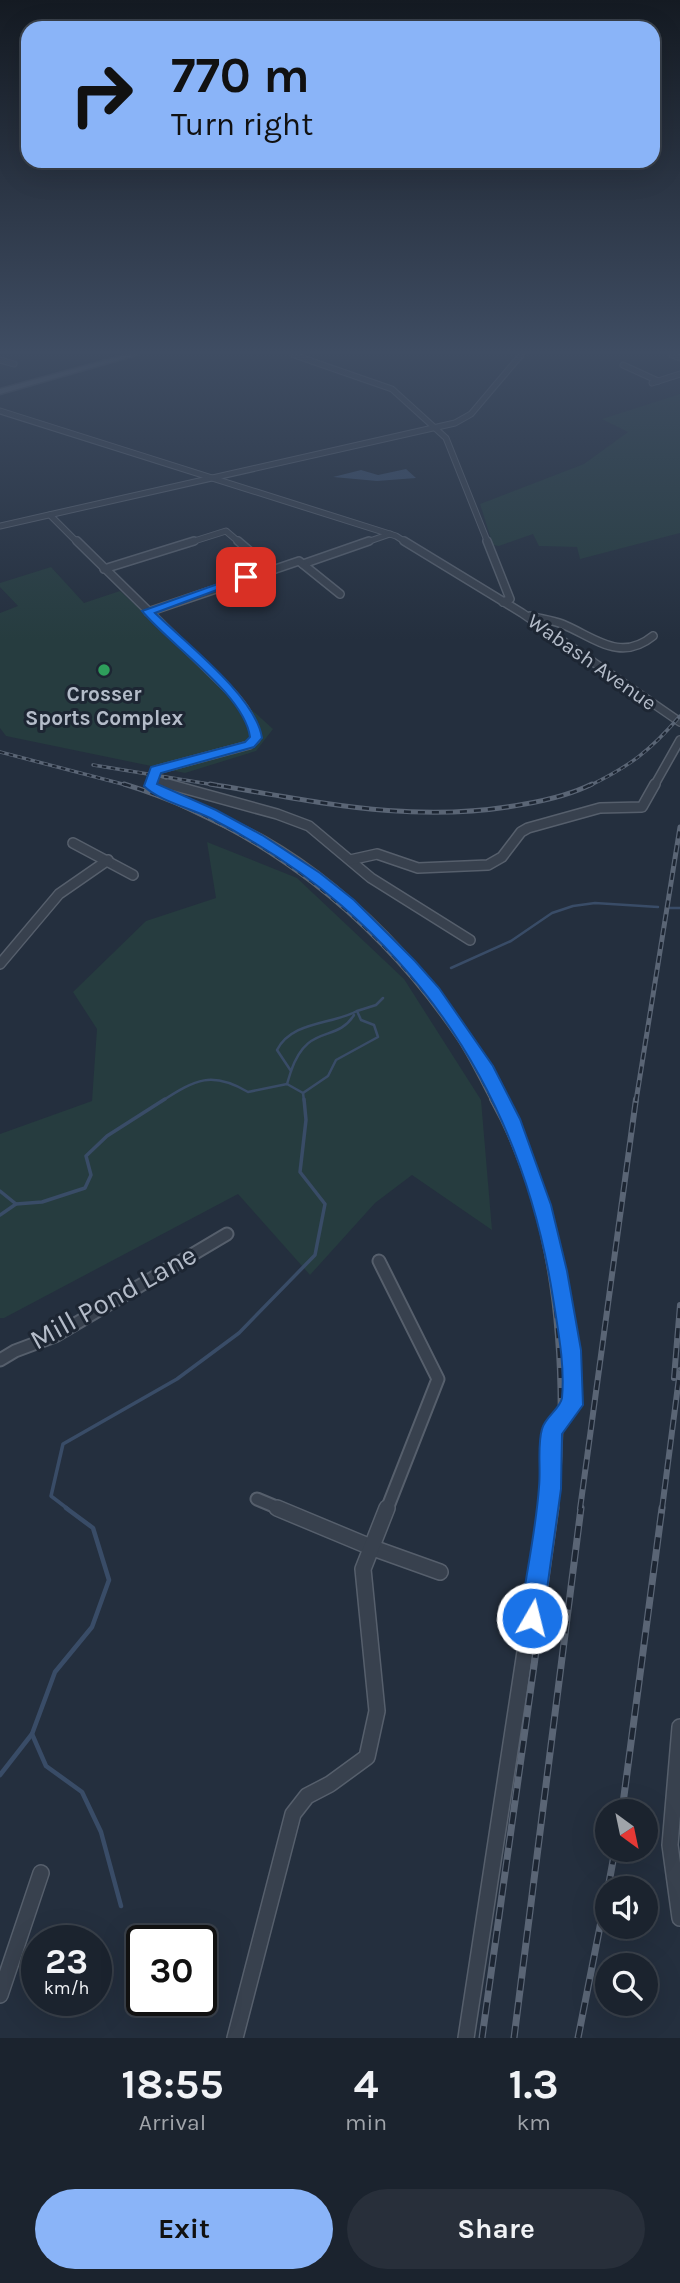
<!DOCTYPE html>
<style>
:root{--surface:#1b232e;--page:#282f3a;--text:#f1f3f6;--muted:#a0a4aa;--line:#39404a;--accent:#8ab4f8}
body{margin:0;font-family:Karla,sans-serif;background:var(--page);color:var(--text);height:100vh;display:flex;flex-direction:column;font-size:26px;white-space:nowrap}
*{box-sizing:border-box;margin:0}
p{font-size:23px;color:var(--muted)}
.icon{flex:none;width:38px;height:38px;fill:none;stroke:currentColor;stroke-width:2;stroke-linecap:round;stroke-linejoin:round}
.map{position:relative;height:2038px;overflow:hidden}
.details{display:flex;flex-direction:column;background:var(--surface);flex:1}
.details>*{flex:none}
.top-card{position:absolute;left:21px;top:21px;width:639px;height:147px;border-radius:21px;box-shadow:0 7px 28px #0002,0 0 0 2px var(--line);background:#8ab4f8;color:#111;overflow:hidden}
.needle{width:46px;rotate:147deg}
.fabs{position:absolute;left:595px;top:1799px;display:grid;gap:14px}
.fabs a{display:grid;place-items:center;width:63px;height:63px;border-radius:50%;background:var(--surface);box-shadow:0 7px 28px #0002,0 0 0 2px var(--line);font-size:35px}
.speed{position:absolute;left:21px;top:1925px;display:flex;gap:14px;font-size:35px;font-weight:700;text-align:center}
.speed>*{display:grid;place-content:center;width:91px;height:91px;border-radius:50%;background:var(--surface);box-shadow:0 7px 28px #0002,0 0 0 2px var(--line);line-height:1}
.speed small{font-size:18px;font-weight:400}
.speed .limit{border:4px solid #111;border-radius:10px;background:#fff;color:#111}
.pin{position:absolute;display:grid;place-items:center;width:60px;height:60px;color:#fff;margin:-30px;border-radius:14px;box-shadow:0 4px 10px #0006}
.me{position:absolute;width:77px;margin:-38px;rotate:8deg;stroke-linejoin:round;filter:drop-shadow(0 0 5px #0008)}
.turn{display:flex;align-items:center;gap:24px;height:147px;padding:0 35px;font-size:32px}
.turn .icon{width:91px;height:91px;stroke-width:2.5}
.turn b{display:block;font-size:49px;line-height:60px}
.eta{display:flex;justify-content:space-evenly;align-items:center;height:119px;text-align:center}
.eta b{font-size:42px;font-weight:700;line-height:49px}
.primary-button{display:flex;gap:14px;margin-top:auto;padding:14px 35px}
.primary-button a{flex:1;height:80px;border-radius:42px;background:var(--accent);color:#111;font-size:28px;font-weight:700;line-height:80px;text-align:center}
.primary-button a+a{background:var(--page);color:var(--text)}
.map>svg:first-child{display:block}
.green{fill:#263c3f}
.water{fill:#394c67}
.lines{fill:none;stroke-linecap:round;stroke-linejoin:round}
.stream-far2{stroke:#394c67;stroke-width:2.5}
.stream-far1{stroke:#394c67;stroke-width:3.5}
.stream{stroke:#394c67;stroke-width:4.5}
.minor-far4-casing{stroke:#565f6c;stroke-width:7}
.minor-far3-casing{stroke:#565f6c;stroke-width:10}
.minor-far2-casing{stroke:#565f6c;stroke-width:12}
.minor-far1-casing{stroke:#565f6c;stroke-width:15}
.minor-casing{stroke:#565f6c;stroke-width:18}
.primary-casing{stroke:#414a57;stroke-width:3}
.minor-far4{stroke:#38414e;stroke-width:5}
.minor-far3{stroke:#38414e;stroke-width:7}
.minor-far2{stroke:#38414e;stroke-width:9}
.minor-far1{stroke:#38414e;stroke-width:11}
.minor{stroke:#38414e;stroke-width:15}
.primary{fill:#56606e;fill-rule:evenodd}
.rail-far3-casing{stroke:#5a6575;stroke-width:3.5}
.rail-far2-casing{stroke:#5a6575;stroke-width:5}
.rail-far1-casing{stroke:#5a6575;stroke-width:6}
.rail-casing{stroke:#5a6575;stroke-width:7}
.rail-far3{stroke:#1d2633;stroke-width:2;stroke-dasharray:4.5;stroke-linecap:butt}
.rail-far2{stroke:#1d2633;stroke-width:2.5;stroke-dasharray:7;stroke-linecap:butt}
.rail-far1{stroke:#1d2633;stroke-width:3.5;stroke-dasharray:10;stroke-linecap:butt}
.rail{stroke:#1d2633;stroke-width:4.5;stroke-dasharray:12;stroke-linecap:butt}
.route{fill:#1a73e8;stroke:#114b97;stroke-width:2}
.leisure-dot{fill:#2e9e5b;stroke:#1d2633;stroke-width:2.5}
.labels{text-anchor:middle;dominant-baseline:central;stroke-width:6;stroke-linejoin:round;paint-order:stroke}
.far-street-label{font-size:21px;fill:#b4bcc9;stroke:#1d2633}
.far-poi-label{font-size:21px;font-weight:bold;fill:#b4bcc9;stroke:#1d2633}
.near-street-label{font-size:28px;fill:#b4bcc9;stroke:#1d2633}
</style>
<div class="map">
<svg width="680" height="2038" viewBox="0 0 680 2038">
<rect width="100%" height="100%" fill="#242f3e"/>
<g class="green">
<path d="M680,394V533L580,559L577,547L539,546L533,534L499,546L493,545L480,504L584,464L628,432L602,419Z"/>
<path d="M51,567L84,603L120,591L273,729L256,751L185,773L6,736L0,728V613L18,606L0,587V583Z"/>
<path d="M207,842L297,878L404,979L481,1100L492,1230L412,1175L375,1203L310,1275L238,1194L4,1318H0V1134L92,1101L97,1029L73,992L146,921L216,898Z"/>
</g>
<path class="water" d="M406,469L416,478L377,481L333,477L361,470L378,475Z"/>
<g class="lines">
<g class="stream-far2">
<path d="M670,908H680"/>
<path d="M451,968L511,941L552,913L573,906L595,903L658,907"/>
<path d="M291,1071C308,1022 336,1044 354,1015"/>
<path d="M287,1084L291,1071L277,1050C292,1021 331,1025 357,1011"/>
<path d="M303,1093L304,1101"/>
<path d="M162,1101C196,1079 212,1071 248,1092L287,1084L303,1093L328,1076L336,1060L378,1037L374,1025L361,1020L357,1011L376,1005L383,998"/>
</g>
<g class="stream-far1">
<path d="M0,1191L16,1204"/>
<path d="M0,1215L16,1204L42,1202L85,1188L91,1175L86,1156L107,1136L165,1099"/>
<path d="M68,1509L51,1496L63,1444L177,1379L239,1333L315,1255L325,1204L300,1172L306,1120L304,1099"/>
</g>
<g class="stream">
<path d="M66,1508L93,1528L109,1580L92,1627L55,1672L32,1734L46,1766L82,1792L101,1832L121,1906"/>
<path d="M0,1775L32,1734"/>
</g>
<defs>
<g id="minor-far4">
<path d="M294,355L392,389L446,438L488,543"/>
<path d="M672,355L680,358"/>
<path d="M0,360L14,364"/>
<path d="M623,365L658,381"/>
<path d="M652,383L680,374"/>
<path d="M0,411L396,536L407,543"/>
<path d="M50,515L78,543"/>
<path d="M0,526L455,423L471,414L521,355"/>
<path d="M188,543L226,531L240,543"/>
<path d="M364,543L390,534"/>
</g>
<g id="minor-far3">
<path d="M77,541L231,692C244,706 254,720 256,739L249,745L156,770L153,779L173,786"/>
<path d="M238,541L271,569"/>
<path d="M404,541L522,613L680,722"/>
<path d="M487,541L510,599L503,602"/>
<path d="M303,564L369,541"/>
<path d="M104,569L194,541"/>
<path d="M148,612L299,561L340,594"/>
<path d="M530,616C541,619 552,620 562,624C594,637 620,663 653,636"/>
<path d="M150,786L153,779"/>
<path d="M654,786L680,740"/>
</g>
<g id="minor-far2">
<path d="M151,784C154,790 246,831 263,841C356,894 458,1002 500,1101"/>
<path d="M168,784L277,814L309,826L371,878L470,940"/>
<path d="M73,843L133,875"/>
<path d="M350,860L377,854L418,868L488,865L502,857L521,832L528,828L600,808L642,807L655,784"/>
<path d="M0,964L59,894L108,860"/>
</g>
<g id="minor-far1">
<path d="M500,1099C520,1145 538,1191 551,1240C564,1294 568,1350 572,1405L552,1430L547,1509"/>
<path d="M379,1261L438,1379L387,1509"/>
<path d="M0,1360L15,1351L55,1336L227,1234"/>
<path d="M257,1499L281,1509"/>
</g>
<g id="minor">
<path d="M277,1508L373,1548L440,1572"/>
<path d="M680,1727L670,1845L680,1918"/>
<path d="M0,1995L41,1873"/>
<path d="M235,2038L293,1814L307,1796L330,1784L367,1757L377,1711L363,1569L387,1508"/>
<path d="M466,2038L547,1508"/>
</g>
<path id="primary" d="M125,355H136L0,394V389Z"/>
</defs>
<use href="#minor-far4" class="minor-far4-casing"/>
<use href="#minor-far3" class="minor-far3-casing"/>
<use href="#minor-far2" class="minor-far2-casing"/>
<use href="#minor-far1" class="minor-far1-casing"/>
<use href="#minor" class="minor-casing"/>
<use href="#primary" class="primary-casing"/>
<use href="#minor-far4" class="minor-far4"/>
<use href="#minor-far3" class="minor-far3"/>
<use href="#minor-far2" class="minor-far2"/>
<use href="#minor-far1" class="minor-far1"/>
<use href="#minor" class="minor"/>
<use href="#primary" class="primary"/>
<defs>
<g id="rail-far3">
<path d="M0,752L130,786"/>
<path d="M93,765L221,786"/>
<path d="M589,786C630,766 650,751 680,716"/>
</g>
<g id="rail-far2">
<path d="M124,784C261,826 377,919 457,1036C471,1056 481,1079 493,1101"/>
<path d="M210,784C319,802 415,825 525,804C548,800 572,794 592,784"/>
<path d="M636,1101L680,827"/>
</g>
<g id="rail-far1">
<path d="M492,1099C561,1222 568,1373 556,1509"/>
<path d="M674,1378L680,1305"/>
<path d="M580,1509L636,1099"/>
<path d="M662,1509L680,1370"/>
</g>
<g id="rail">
<path d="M622,1811L662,1508"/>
<path d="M608,1888L615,1850"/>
<path d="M482,2038L556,1508"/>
<path d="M514,2038L581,1508"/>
<path d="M578,2038L607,1891"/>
</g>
</defs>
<use href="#rail-far3" class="rail-far3-casing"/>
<use href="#rail-far2" class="rail-far2-casing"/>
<use href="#rail-far1" class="rail-far1-casing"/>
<use href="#rail" class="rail-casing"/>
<use href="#rail-far3" class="rail-far3"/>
<use href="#rail-far2" class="rail-far2"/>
<use href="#rail-far1" class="rail-far1"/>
<use href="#rail" class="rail"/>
</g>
<linearGradient id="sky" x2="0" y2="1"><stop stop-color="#141a22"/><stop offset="0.55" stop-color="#3f4d63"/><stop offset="1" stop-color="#3f4d63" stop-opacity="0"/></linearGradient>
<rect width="680" height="640" fill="url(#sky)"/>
<path class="route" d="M243,575L252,577L155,613C186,643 256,697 262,738L254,747L161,773L157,784L216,810L262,835L320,873L354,900L415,961L439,988L493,1066L520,1119L551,1205L567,1271L581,1350L583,1405L562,1434L561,1489L543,1618L540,1626L532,1629L523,1626L520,1618C526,1574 536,1530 539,1487C541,1468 537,1446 542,1429C545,1417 560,1409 562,1398C565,1365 558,1330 553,1298C529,1143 461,1010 342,906C302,871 257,842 210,818C192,809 157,800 144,786L151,767L245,742L250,737C244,694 171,646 142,611Z"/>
<circle class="leisure-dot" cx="104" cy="670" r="7"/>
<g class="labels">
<g class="far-street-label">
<text transform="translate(592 662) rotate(35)">Wabash Avenue</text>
</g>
<g class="far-poi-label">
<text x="104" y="694">Crosser<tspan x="104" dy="24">Sports Complex</tspan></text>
</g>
<g class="near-street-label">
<text transform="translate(113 1297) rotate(-29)">Mill Pond Lane</text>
</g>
</g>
</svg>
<div class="fabs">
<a><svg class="needle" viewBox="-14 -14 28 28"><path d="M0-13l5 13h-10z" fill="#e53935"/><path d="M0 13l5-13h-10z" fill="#a0a4aa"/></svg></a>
<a><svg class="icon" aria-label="sound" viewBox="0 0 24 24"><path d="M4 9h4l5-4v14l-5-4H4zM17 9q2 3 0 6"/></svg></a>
<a><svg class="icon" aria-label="search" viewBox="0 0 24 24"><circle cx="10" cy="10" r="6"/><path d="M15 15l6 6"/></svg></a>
</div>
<div class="speed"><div>23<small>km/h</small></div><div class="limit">30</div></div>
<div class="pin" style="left:246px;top:577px;background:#d93025"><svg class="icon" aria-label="arrive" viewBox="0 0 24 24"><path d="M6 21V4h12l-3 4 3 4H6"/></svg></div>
<svg class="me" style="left:532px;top:1618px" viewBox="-20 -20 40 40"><circle r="17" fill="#1a73e8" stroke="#fff" stroke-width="3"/><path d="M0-11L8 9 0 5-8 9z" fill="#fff"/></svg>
<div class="top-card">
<div class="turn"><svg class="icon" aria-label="right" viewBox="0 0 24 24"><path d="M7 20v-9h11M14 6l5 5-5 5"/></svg><div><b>770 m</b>Turn right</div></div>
</div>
</div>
<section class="details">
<div class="eta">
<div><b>18:55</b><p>Arrival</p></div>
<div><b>4</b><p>min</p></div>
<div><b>1.3</b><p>km</p></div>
</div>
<div class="primary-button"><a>Exit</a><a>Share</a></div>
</section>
